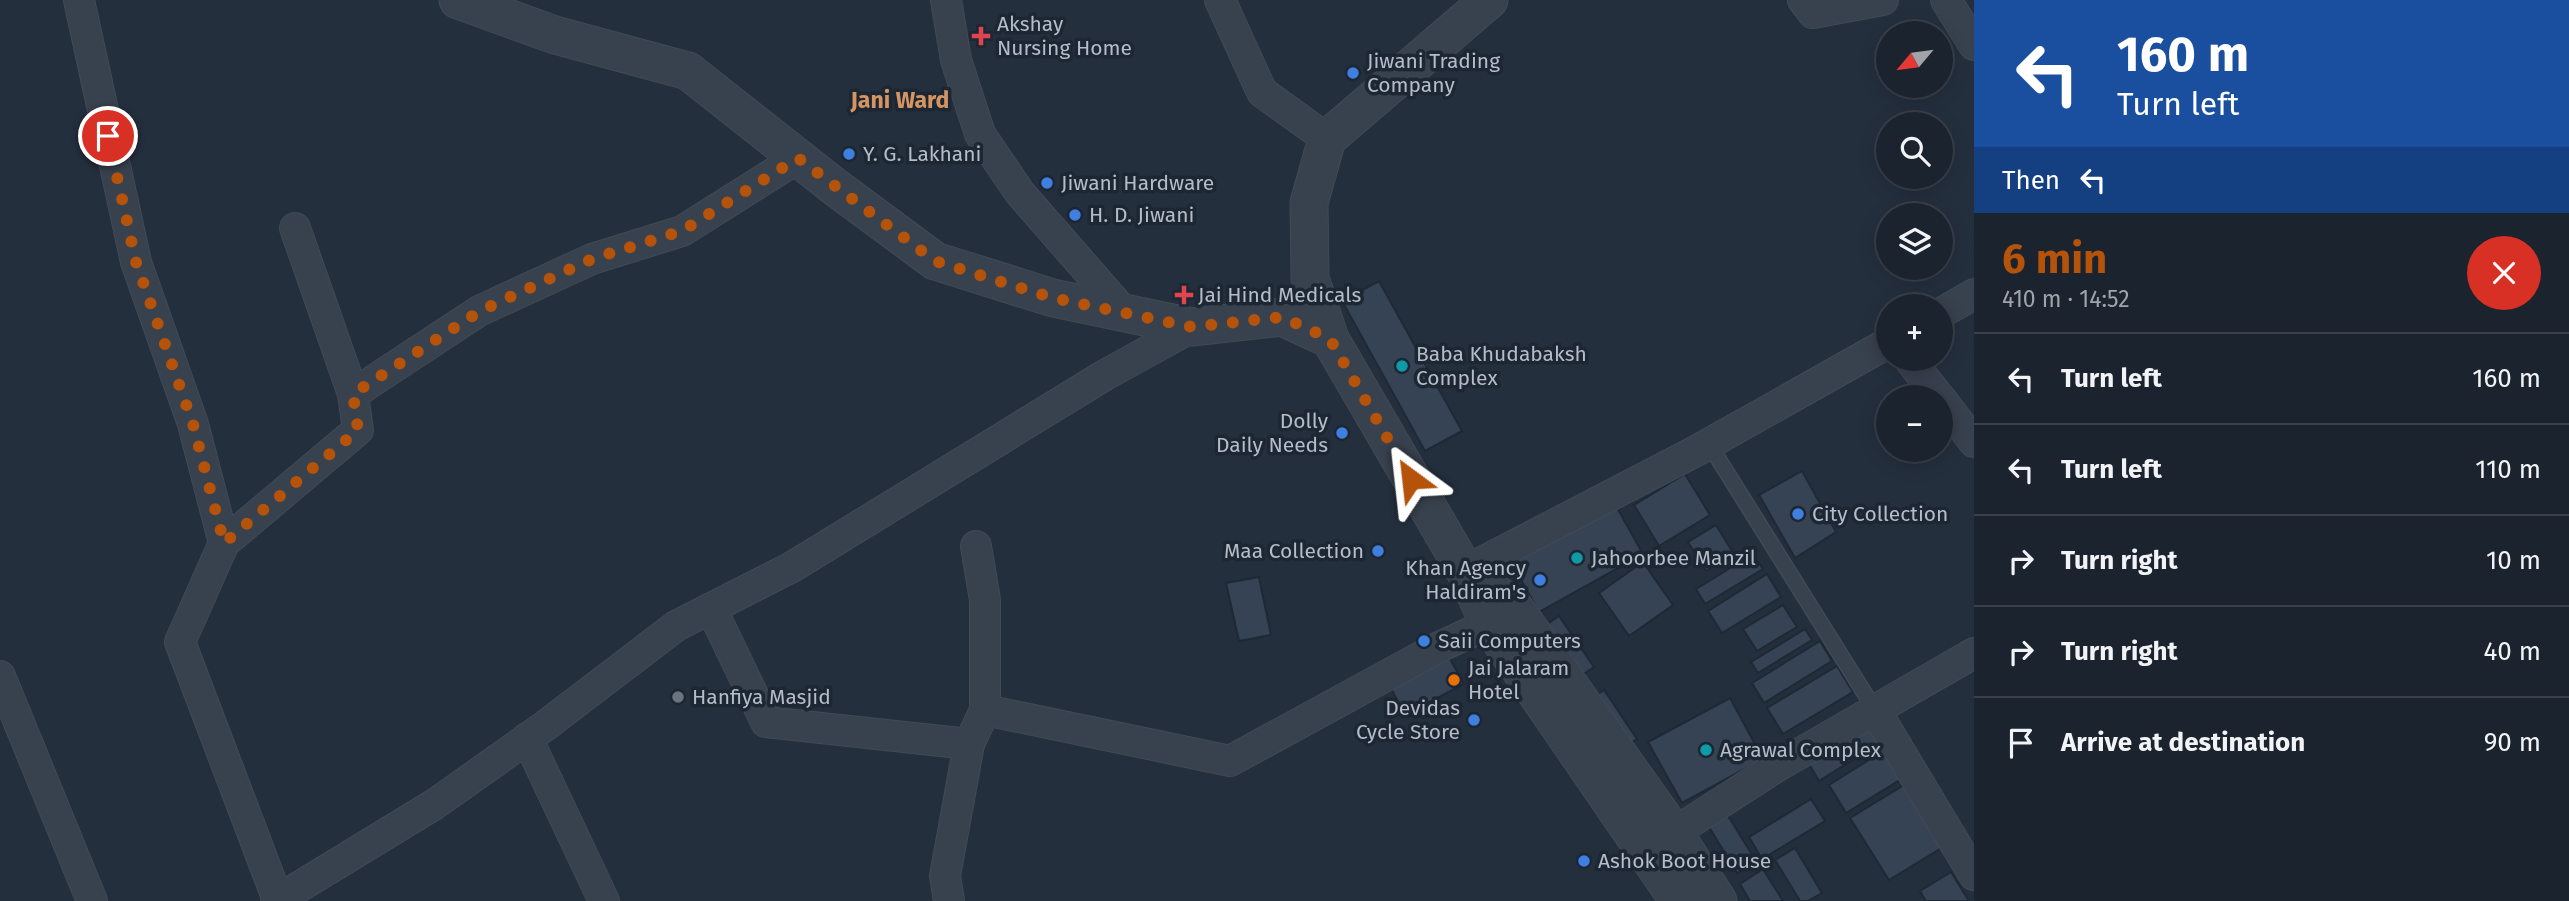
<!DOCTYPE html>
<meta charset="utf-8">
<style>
:root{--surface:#1b232e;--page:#242b36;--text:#f1f3f6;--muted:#a0a4aa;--line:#39404a;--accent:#b45309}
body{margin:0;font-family:"Fira Sans",sans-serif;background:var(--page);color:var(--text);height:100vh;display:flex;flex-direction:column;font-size:26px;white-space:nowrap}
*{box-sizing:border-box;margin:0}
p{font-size:23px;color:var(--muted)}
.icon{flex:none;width:38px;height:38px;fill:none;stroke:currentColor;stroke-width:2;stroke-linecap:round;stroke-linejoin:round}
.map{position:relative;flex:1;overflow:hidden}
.drawer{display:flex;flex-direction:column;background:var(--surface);width:595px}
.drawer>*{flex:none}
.banner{background:#1a4fa0;color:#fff;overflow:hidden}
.needle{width:46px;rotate:241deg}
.fabs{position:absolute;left:1876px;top:21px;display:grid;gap:14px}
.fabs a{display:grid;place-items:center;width:77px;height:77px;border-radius:50%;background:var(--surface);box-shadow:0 4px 18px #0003,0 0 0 2px var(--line);font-size:35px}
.pin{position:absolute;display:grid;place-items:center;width:60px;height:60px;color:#fff;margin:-30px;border:4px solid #fff;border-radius:50%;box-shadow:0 2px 7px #0007}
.me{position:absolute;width:77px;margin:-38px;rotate:330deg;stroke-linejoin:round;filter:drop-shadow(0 0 5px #0008)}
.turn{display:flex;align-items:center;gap:24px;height:147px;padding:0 28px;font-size:32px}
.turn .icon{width:91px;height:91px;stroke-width:2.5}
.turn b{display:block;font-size:49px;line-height:60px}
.then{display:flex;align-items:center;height:66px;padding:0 28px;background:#0003;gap:14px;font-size:26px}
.round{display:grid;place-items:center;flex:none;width:74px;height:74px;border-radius:37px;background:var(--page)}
.head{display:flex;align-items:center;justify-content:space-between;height:119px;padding:0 28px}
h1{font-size:42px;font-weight:700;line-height:52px;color:var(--accent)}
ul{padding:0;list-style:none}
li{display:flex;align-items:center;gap:21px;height:91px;padding:0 28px;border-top:2px solid var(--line)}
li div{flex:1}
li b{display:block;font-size:26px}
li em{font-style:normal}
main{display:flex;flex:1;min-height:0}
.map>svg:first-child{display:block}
.building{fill:#364354;stroke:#1f2835;stroke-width:2}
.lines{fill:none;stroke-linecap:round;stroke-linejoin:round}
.service-casing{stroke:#414a57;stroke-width:17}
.minor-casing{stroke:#414a57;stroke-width:32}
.tertiary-casing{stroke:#414a57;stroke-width:39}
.service{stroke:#38414e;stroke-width:14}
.minor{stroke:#38414e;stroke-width:30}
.tertiary{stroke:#38414e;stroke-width:37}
.route{stroke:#b45309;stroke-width:12;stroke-dasharray:0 21.6}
.health-dot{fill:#e0444e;stroke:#1d2633;stroke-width:2.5}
.shop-dot{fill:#3f7fe0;stroke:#1d2633;stroke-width:2.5}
.culture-dot{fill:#0f9aa8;stroke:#1d2633;stroke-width:2.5}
.food-dot{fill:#e8710a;stroke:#1d2633;stroke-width:2.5}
.worship-dot{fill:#6b7280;stroke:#1d2633;stroke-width:2.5}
.labels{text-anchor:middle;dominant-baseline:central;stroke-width:7;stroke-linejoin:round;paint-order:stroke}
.poi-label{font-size:21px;fill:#b4bcc9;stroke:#1d2633;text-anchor:start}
.neighbourhood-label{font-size:23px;font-weight:bold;fill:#d59563;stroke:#1d2633}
</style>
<main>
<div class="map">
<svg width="1974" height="901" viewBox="0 0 1974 901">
<rect width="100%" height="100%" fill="#242f3e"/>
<g class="building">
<path d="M1379,281L1462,431L1425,451L1342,301Z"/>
<path d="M1802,471L1836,532L1795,558L1759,495Z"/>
<path d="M1685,474L1710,515L1659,546L1634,505Z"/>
<path d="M1615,504L1643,554L1539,612L1511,562Z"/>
<path d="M1716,525L1734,554L1706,571L1688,542Z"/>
<path d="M1753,554L1763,569L1705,604L1696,589Z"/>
<path d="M1643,562L1673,605L1629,636L1599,593Z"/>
<path d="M1767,574L1781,597L1722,633L1708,611Z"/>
<path d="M1259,577L1271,635L1239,641L1226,583Z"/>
<path d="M1783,605L1797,627L1757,651L1743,629Z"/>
<path d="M1559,616L1594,667L1575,680L1540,629Z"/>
<path d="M1805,629L1812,640L1758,673L1751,662Z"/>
<path d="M1820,641L1832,661L1764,703L1752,683Z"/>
<path d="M1444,648L1464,684L1405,715L1386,679Z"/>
<path d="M1837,666L1853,692L1783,734L1767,708Z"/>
<path d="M1604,690L1637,739L1625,747L1591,699Z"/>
<path d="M1730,698L1763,759L1682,803L1648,742Z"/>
<path d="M1873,718L1886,739L1819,781L1806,759Z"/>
<path d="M1886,749L1903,778L1846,813L1829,785Z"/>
<path d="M1909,782L1948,844L1889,880L1850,818Z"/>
<path d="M1811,799L1825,821L1762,859L1749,837Z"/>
<path d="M1725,811L1756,861L1737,873L1706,822Z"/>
<path d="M1795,848L1822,893L1808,901H1800L1775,860Z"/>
<path d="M1763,869L1783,901H1750L1740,884Z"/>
<path d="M1951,872L1969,901H1926L1920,891Z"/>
</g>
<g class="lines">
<defs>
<path id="service" d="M1709,444L1875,710"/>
<g id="minor">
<path d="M79,0L136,262L193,424L224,543"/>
<path d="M946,0L956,60L980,134L1020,193L1124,312"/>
<path d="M1220,0L1262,92L1327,139"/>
<path d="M1803,0L1813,13L1883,0"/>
<path d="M1946,0L1974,45"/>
<path d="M1941,313L1974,294"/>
<path d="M1909,359L1939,397"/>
<path d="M353,394L479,311L592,259L682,231L798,158"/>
<path d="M1941,399L1974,442"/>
<path d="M1465,571L1696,451L1888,343"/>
<path d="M711,608L766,722L969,744"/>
<path d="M0,676L92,901"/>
<path d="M985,710L1230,761L1437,648L1489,624"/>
<path d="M1875,710L1974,875"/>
<path d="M527,738L604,901"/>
<path d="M1655,845L1776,767L1974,653"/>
<path d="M278,900L180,642L224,543L358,430L353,394L295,228"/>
<path d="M276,901L435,804L545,726L676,626L792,567L1105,375L1192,327"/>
<path d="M949,901L945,876L969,744L985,710V600L976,546"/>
</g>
<g id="tertiary">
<path d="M458,0L555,35L688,71L835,187L935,261L1053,298L1192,327L1282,317L1330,339"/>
<path d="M1489,0L1327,139L1309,203L1310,278L1330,339L1465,571L1489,624L1679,901"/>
<path d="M1466,572L1513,606L1674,833L1718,901"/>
</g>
</defs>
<use href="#service" class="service-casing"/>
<use href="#minor" class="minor-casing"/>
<use href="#tertiary" class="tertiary-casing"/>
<use href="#service" class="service"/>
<use href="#minor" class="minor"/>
<use href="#tertiary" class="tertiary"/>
</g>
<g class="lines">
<path class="route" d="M108,136L136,262L193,424L224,543L358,430L353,394L480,311L592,259L682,231L798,158L935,261L1053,298L1192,327L1282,317L1330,339L1411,479"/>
</g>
<g class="health-dot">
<path d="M977.5 25.5h7v7h7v7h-7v7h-7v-7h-7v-7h7z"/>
<path d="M1180.5 284.5h7v7h7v7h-7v7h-7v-7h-7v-7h7z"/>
</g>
<g class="shop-dot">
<circle cx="1353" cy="73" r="7"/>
<circle cx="849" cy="154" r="7"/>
<circle cx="1047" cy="183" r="7"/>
<circle cx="1075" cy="215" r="7"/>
<circle cx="1342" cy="433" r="7"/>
<circle cx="1798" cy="514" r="7"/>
<circle cx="1378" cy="551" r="7"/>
<circle cx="1540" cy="580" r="7"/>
<circle cx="1424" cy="641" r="7"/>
<circle cx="1474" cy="720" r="7"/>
<circle cx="1584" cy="861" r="7"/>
</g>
<g class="culture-dot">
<circle cx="1402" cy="366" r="7"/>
<circle cx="1577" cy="558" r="7"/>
<circle cx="1706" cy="750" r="7"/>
</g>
<circle class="food-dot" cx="1454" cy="680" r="7"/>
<circle class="worship-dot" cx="678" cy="697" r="7"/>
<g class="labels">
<g class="poi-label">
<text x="997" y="24">Akshay<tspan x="997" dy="24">Nursing Home</tspan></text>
<text x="1367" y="61">Jiwani Trading<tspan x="1367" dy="24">Company</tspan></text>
<text x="863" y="154">Y. G. Lakhani</text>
<text x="1061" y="183">Jiwani Hardware</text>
<text x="1089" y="215">H. D. Jiwani</text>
<text x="1198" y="295">Jai Hind Medicals</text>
<text x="1416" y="354">Baba Khudabaksh<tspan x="1416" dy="24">Complex</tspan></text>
<text x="1328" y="421" text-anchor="end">Dolly<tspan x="1328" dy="24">Daily Needs</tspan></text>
<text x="1812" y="514">City Collection</text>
<text x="1364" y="551" text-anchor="end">Maa Collection</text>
<text x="1591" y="558">Jahoorbee Manzil</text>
<text x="1526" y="568" text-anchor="end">Khan Agency<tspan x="1526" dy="24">Haldiram's</tspan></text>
<text x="1438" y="641">Saii Computers</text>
<text x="1468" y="668">Jai Jalaram<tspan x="1468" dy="24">Hotel</tspan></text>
<text x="692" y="697">Hanfiya Masjid</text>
<text x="1460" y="708" text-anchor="end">Devidas<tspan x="1460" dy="24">Cycle Store</tspan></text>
<text x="1720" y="750">Agrawal Complex</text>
<text x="1598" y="861">Ashok Boot House</text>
</g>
<g class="neighbourhood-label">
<text x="900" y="100">Jani Ward</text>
</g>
</g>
</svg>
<div class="fabs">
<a><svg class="needle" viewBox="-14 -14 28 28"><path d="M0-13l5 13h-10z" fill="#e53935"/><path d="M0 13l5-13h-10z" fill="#a0a4aa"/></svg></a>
<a><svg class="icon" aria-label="search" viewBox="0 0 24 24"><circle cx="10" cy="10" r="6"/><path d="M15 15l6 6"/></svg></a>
<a><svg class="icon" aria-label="layers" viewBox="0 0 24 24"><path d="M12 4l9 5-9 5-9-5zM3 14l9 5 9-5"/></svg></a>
<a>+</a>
<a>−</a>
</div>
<div class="pin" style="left:108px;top:136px;background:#d93025"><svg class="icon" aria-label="arrive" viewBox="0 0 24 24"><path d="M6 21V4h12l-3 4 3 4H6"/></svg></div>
<svg class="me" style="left:1411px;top:479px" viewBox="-20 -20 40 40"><path d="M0-17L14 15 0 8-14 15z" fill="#b45309" stroke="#fff" stroke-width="4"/></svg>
</div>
<section class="drawer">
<div class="banner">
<div class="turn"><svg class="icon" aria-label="left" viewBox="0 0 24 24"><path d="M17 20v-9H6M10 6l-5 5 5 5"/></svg><div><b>160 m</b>Turn left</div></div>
<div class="then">Then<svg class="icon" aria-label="left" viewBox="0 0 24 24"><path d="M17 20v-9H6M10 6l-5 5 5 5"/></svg></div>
</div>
<div class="head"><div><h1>6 min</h1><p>410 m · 14:52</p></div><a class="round" style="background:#d93025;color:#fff"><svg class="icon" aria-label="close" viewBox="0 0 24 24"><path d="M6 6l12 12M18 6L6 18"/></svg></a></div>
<ul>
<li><svg class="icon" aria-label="left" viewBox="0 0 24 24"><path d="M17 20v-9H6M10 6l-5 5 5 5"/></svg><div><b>Turn left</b></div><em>160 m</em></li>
<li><svg class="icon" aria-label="left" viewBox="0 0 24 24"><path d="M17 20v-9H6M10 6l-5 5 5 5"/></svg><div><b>Turn left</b></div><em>110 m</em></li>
<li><svg class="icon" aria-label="right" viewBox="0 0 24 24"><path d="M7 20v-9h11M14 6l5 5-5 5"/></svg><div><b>Turn right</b></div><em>10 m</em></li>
<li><svg class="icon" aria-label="right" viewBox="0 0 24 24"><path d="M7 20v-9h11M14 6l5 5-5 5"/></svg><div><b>Turn right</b></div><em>40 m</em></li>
<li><svg class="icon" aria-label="arrive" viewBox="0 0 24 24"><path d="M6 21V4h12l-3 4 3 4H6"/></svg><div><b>Arrive at destination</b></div><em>90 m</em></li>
</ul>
</section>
</main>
